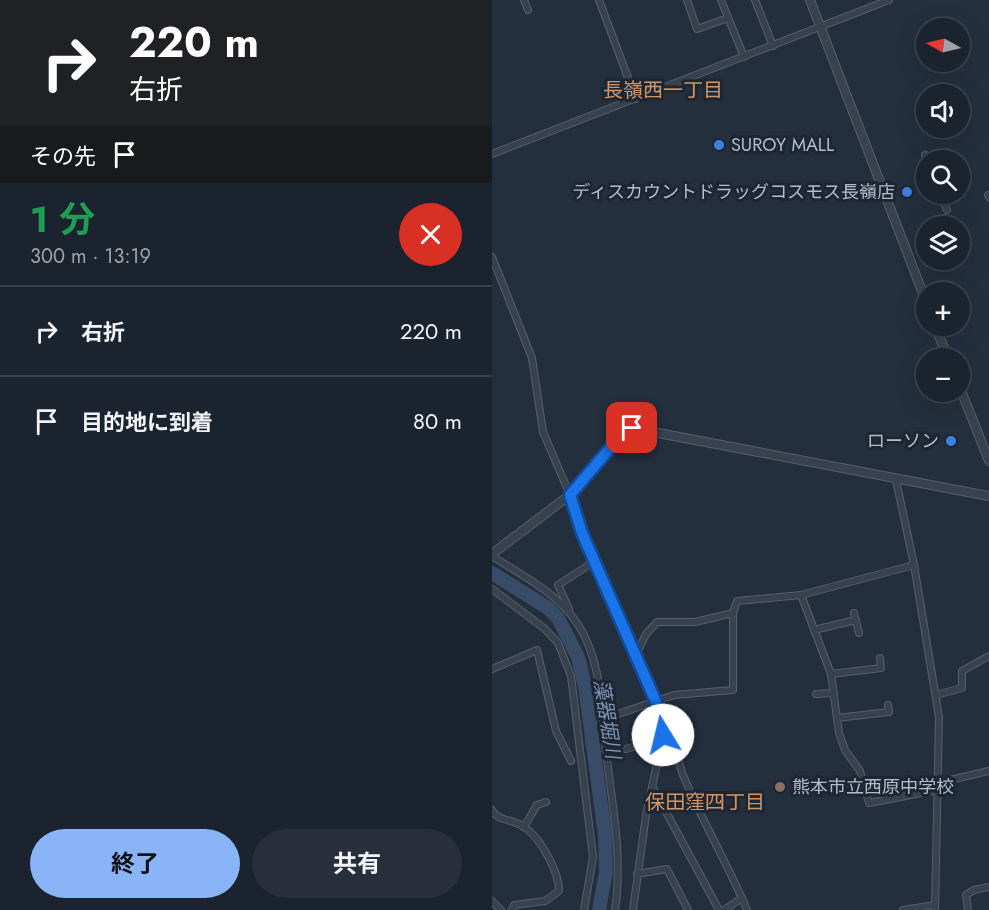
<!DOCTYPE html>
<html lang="ja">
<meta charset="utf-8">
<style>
:root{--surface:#1b232e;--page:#282f3a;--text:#f1f3f6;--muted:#a0a4aa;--line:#39404a;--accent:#8ab4f8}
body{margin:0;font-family:Jost,"Noto Sans JP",sans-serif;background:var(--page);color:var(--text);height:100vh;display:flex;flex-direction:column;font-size:22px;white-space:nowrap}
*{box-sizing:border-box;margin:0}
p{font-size:20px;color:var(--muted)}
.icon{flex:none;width:33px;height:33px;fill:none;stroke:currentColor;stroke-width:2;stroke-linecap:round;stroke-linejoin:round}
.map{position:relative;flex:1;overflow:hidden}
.sheet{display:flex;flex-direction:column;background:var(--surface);width:492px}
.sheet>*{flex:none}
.banner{background:#202124;color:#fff;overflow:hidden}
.needle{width:39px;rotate:278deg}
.buttons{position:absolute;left:424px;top:18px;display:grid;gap:12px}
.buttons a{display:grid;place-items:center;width:54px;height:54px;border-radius:50%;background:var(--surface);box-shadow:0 6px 24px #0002,0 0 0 2px var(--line);font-size:30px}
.pin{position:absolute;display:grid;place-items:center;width:51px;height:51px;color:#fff;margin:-26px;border-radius:12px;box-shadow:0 3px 9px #0006}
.me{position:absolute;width:66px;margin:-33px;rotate:351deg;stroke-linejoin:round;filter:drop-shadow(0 0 4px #0008)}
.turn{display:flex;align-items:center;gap:21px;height:126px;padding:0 30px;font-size:27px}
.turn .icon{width:78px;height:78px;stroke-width:2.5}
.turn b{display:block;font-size:42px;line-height:51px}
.then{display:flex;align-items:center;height:57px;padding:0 30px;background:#0003;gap:12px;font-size:22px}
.round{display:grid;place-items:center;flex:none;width:63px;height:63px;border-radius:32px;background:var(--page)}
.overview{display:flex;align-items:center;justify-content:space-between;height:102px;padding:0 30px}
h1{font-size:36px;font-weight:700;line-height:45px;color:#1e9e55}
.primary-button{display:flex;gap:12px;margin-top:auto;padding:12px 30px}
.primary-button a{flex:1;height:69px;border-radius:36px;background:var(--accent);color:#111;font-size:24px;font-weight:700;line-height:69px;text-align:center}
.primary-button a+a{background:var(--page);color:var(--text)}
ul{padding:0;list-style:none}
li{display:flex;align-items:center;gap:18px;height:90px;padding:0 30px;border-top:2px solid var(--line)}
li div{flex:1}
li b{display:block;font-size:22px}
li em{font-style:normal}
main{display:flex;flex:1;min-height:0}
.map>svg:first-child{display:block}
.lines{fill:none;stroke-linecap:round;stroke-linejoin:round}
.river{stroke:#394c67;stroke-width:14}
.minor-casing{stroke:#565f6c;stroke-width:8}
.tertiary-casing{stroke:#565f6c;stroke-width:10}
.minor{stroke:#38414e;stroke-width:6}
.tertiary{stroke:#38414e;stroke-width:8}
.route-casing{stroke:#114b97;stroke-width:15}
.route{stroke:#1a73e8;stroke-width:10}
.shop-dot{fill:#3f7fe0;stroke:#1d2633;stroke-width:2}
.education-dot{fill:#8d6e63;stroke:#1d2633;stroke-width:2}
.labels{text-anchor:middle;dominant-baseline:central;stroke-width:6;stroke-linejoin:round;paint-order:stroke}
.poi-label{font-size:18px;fill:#b4bcc9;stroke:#1d2633;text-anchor:start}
.neighbourhood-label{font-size:20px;fill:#d59563;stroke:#1d2633}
.water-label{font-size:20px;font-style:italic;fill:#7c92b1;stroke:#1d2633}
</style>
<main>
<section class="sheet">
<div class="banner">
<div class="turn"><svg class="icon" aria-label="right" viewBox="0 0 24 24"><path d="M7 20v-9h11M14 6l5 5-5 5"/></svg><div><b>220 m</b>右折</div></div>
<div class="then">その先<svg class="icon" aria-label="arrive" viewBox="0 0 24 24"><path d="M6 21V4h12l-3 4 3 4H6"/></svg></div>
</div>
<div class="overview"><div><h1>1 分</h1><p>300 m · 13:19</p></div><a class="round" style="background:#d93025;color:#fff"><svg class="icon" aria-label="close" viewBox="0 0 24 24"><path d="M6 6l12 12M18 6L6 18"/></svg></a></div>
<ul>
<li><svg class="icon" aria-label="right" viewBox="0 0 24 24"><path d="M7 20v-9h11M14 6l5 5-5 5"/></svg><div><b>右折</b></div><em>220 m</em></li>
<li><svg class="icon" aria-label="arrive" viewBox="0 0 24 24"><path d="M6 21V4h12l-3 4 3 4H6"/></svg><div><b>目的地に到着</b></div><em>80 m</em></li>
</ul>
<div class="primary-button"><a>終了</a><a>共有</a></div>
</section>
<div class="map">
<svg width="497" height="910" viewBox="0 0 497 910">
<rect width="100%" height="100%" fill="#242f3e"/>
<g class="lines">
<path class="river" d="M0,573L56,608L66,618L86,657L93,686L113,835L114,872L107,910"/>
<defs>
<g id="minor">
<path d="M32,0L36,10"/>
<path d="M107,0L144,99"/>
<path d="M195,0L205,29L236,18"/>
<path d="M229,0L252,57"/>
<path d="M263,0L281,46"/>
<path d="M0,154L397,0"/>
<path d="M433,155L435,160"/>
<path d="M448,194L455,210"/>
<path d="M496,195L497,197"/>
<path d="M0,257L40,358L51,432L78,495L90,533L170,716L171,736L154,815L141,910"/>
<path d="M404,480L422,565L447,717L443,910"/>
<path d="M0,556C31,576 64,592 85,623C110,660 109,709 114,751C120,805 131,856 123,910"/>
<path d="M0,589L53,629L66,643L79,676L101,857L92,910"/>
<path d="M309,595L339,674L347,733L353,750L368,771L377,803L445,790"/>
<path d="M77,609L66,585L103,561"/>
<path d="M362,613L367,633"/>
<path d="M322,630L364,620"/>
<path d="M145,653L154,634L165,622H203L241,613"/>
<path d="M0,669L45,650L64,731L79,761"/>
<path d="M339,674L389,668L388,658"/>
<path d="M324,694L342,693"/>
<path d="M444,695L470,688V671L497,656"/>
<path d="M117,717L182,695L241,690V613L245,601L309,595L422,565"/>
<path d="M345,718L397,712L396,705"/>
<path d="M171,736C187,743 185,760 191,775C210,821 236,864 255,910"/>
<path d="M134,749L170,739"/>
<path d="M445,783L497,771"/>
<path d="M160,786L227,910"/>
<path d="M0,810C6,822 22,819 32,827C49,838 67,872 67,891L53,901L22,905L20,910"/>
<path d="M32,827L45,805L54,802"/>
<path d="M145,874L175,869L196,910"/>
<path d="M0,901L9,910"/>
<path d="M232,910L250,898"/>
<path d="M411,910L443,905"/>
<path d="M476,910L474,895L482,890L497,887"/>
</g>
<g id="tertiary">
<path d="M318,0L435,304"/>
<path d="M443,326L456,358"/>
<path d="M468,388L497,461"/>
<path d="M0,554L87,488L131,433L140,428L497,496"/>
</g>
</defs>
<use href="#minor" class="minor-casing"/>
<use href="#tertiary" class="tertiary-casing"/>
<use href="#minor" class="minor"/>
<use href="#tertiary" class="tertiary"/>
</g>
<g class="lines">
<defs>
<path id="route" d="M140,428L131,433L78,495L90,533L168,711L171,735"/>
</defs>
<use href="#route" class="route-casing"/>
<use href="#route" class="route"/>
</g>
<g class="shop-dot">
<circle cx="227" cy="145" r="6"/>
<circle cx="415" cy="192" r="6"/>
<circle cx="459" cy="441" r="6"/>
</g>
<circle class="education-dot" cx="288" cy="787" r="6"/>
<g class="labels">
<g class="poi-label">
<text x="239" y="145">SUROY MALL</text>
<text x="403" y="192" text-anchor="end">ディスカウントドラッグコスモス長嶺店</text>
<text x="447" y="441" text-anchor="end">ローソン</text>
<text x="300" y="787">熊本市立西原中学校</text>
</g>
<g class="neighbourhood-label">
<text x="171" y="90">長嶺西一丁目</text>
<text x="213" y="802">保田窪四丁目</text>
</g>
<g class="water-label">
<text transform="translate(115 719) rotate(81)">藻器堀川</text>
</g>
</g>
</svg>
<div class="buttons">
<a><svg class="needle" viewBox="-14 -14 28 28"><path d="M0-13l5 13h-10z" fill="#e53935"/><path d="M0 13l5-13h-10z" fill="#a0a4aa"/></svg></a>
<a><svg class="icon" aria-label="sound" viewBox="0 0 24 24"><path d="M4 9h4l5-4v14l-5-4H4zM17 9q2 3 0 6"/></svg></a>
<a><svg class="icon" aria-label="search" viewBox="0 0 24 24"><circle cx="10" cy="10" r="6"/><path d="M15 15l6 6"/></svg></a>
<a><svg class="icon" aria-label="layers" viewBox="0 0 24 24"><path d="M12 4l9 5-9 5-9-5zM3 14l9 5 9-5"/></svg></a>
<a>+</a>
<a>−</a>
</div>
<div class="pin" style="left:140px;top:428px;background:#d93025"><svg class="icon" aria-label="arrive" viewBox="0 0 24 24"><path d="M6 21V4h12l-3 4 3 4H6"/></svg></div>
<svg class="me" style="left:171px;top:735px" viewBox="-20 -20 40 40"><circle r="19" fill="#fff"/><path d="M0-13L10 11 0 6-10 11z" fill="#1a73e8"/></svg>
</div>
</main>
